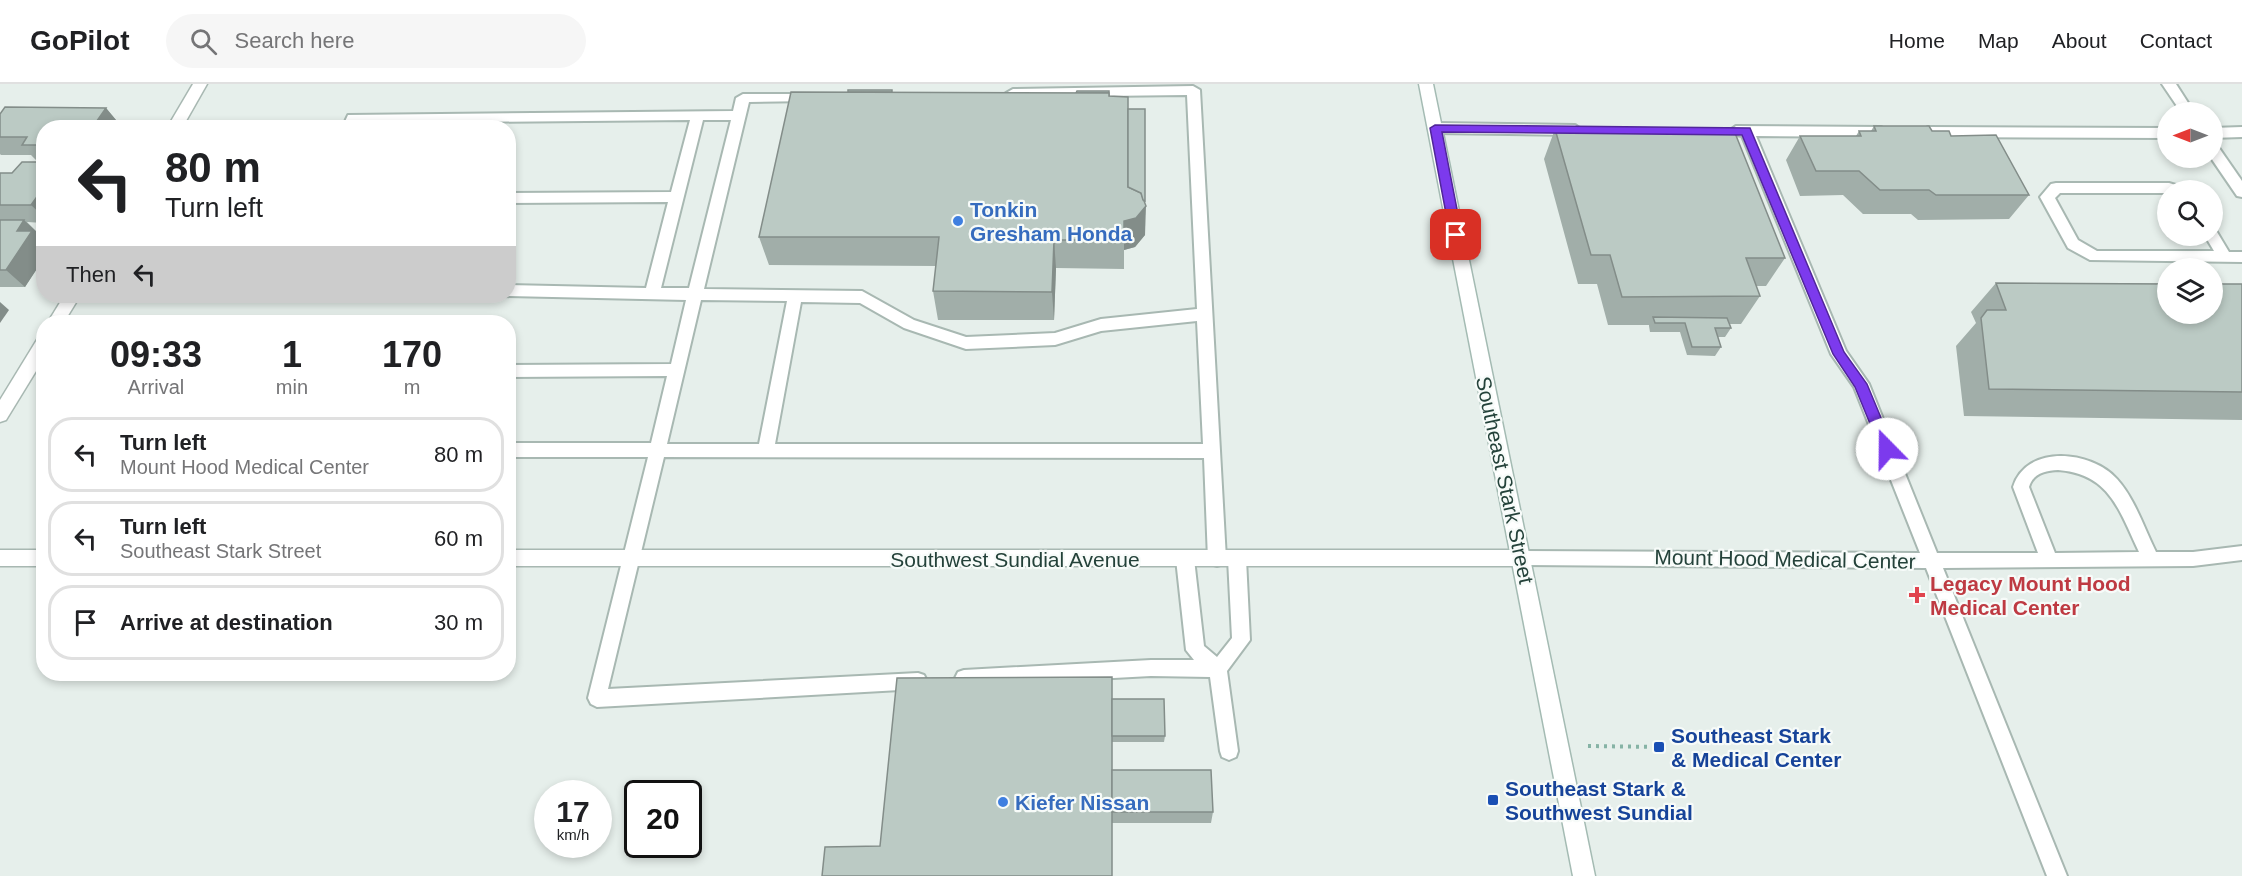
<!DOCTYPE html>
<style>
:root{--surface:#fff;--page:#f6f6f6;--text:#202124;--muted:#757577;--line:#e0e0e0}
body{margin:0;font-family:Helvetica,sans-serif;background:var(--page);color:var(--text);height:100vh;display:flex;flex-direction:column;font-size:22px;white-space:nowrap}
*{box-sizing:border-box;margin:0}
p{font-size:20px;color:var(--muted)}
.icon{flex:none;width:33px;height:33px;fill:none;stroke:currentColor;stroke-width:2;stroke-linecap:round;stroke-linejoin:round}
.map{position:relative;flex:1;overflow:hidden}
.panel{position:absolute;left:36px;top:231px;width:480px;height:366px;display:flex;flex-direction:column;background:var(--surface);border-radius:24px;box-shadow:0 3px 9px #0003}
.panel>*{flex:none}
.top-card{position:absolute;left:36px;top:36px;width:480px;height:183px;border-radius:24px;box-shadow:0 3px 9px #0003;background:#fff;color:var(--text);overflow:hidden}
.needle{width:39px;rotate:270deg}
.controls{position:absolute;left:2157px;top:18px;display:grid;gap:12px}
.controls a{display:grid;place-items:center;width:66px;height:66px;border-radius:50%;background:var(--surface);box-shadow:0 3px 9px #0003;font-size:30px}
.speed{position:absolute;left:534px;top:696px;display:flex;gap:12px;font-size:30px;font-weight:700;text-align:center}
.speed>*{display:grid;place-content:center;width:78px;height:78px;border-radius:50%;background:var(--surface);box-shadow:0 3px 9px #0003;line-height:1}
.speed small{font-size:15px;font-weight:400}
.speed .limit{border:3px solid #111;border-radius:9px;background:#fff;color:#111}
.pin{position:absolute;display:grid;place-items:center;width:51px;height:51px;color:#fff;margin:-26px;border-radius:12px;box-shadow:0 3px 9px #0006}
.me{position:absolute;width:66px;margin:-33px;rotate:338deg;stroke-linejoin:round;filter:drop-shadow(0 0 4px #0008)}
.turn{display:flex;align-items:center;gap:21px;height:126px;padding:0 30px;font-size:27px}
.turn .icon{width:78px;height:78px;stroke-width:2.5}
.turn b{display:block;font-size:42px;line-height:51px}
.then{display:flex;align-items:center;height:57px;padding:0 30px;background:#0003;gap:12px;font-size:22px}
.eta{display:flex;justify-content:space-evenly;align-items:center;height:102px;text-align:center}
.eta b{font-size:36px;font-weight:800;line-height:42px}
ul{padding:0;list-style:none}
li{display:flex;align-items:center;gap:18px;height:75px;margin:0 12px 9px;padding:0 18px;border:3px solid var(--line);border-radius:24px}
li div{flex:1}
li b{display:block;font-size:22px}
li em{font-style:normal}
header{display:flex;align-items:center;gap:36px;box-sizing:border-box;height:84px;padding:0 30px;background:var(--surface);border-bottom:2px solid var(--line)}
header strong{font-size:28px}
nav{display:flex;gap:33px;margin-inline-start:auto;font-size:21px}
.search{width:420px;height:54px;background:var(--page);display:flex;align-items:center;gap:15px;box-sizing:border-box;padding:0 21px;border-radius:33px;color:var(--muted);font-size:22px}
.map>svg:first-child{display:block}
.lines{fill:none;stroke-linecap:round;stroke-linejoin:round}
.service-casing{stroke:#a8b8b2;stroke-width:4}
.minor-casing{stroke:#a8b8b2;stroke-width:3}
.secondary-casing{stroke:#a4bbb3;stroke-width:3}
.path{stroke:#86b3a5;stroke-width:4;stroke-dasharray:3 5;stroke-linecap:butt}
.service{fill:#fff;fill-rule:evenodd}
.minor{fill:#fff;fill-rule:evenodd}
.secondary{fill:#fff;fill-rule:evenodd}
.wall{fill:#a1aea9}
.shaded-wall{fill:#838d89}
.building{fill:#bbcac4;stroke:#838d89;stroke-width:1.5}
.route{fill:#7c3aed;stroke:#51269a;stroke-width:1.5}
.shop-dot{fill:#3f7fe0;stroke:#f7fbf9;stroke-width:2}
.health-dot{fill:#e0444e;stroke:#f7fbf9;stroke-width:2}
.transit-dot{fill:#1a4fb4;stroke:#f7fbf9;stroke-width:2}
.labels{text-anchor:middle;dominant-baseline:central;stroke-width:4.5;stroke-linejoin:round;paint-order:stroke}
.shop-label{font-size:21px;font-weight:bold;fill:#366cbe;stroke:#f7fbf9;text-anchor:start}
.street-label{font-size:21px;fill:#24423a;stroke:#f7fbf9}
.health-label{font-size:21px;font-weight:bold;fill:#be3a42;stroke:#f7fbf9;text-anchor:start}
.transit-label{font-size:21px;font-weight:bold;fill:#164399;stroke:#f7fbf9;text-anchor:start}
</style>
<header>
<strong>GoPilot</strong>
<div class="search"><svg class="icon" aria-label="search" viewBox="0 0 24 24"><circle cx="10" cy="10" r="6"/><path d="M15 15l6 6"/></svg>Search here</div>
<nav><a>Home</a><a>Map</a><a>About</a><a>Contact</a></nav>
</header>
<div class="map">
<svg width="2242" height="792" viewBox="0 0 2242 792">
<rect width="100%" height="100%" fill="#e6efeb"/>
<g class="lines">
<defs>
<g id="service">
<path d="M2162,0H2176L2194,28H2181Z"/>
<path d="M1193,2L1200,6L1226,475L1223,480L1217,482L1211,480L1208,475L1204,374L664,373L608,605L918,589L924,591L927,597L924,603L918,605L597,623L591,620L588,614L648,373H508V359H651L667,292L508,293V281L671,280L686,216L504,212H508V201L646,204L668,118L508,119V109L671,108L690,36L357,39L355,44H342L348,31L733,27L736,14L743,10H816V16L811,17L749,18L704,205L862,207L914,236L966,253L1055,249L1101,235L1197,225L1187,11L1013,13L1006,9L1013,5ZM703,36H731L689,204H661ZM701,216L787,217L759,360H667ZM801,218L860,219L904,244L966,265L1055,261L1101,247L1197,237L1203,360H775Z"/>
<path d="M1435,39L1575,41L1582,46L1575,51L1435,49L1428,44Z"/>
<path d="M1736,42L1881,43L1888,48L1881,53L1756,52L1846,267L1869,300L1937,469H2038L2013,403C2026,360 2091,366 2117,395C2135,415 2144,444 2156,468H2193L2242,462V476L2193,482L1943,484L2067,792H2047L1926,484L1521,481L1515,479L1512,474L1515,469L1521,467L1920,469L1854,303L1831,270L1742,52L1731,50L1729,47ZM2058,386C2110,390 2119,426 2139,468L2055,469L2029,403C2033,389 2045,387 2058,386Z"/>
<path d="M1928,43L2168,44V54L1928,53L1921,48Z"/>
<path d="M2242,43V53L2212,54V44Z"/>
<path d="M2212,59L2217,61L2242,97V113L2237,112L2211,74Z"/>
<path d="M2056,99H2169L2179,102L2181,106H2168V109H2060L2055,114L2078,156L2097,167H2214L2205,152H2212V147L2217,148L2229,168H2242V178L2090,176L2068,164L2040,113L2051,100Z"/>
<path d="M1185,468L1191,470L1194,475L1204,562L1217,573L1232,554L1228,475L1231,470L1237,468L1243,470L1246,475L1250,556L1227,587L1238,667L1236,673L1229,676L1222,673L1220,667L1210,593L1151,592L964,602L958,600L955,594L958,588L964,586L1151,576H1194L1186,566L1176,475L1179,470Z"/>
</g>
<g id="minor">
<path d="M193,0H207L182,44H167Z"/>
<path d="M64,212H80L64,238H48Z"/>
<path d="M44,253V274L6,336L0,338V316L38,254Z"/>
<rect x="0" y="466" width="44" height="16"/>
<path d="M508,466H1521L1528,468L1530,474L1528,480L1521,482H508Z"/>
</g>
<path id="secondary" d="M1419,0H1433L1595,792H1573Z"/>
</defs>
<use href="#service" class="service-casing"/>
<use href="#minor" class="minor-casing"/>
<use href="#secondary" class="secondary-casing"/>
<path class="path" d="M1588,662L1659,663"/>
<use href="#service" class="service"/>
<use href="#minor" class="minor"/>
<use href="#secondary" class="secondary"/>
</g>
<g class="wall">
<path d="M892,6V8L1109,12L1128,25H1145V151L1135,163L1124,166V185L1056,184L1054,236H938L933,207L936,182L769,181L759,153Z"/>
<path d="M106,24L121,42L44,44V139L27,138L42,153L41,155L44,158V174L25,203H0V89H12L38,78L31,71H1L0,70V30Z"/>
<path d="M1874,42L1932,47L1951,52L2029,111L2009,135L1918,136L1911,130H1863L1843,111L1800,112L1786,76L1800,52H1856L1859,47H1871Z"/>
<path d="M1555,45L1785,174L1766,202H1756L1760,212L1741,240H1729L1731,244L1725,253H1718L1721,263L1715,272L1687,271L1680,248H1650L1649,242V241H1608L1597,200H1578L1544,75Z"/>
<path d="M1996,199L2242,200V336L1964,332L1956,262L1976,239L1971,228Z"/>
<path d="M1112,615L1165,652L1164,658H1112V686L1213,728L1211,739H1112L880,762Z"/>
</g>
<g class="shaded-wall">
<path d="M106,24L121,42L120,44H92Z"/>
<path d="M44,103V133L31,121Z"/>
<path d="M1146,122L1145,151L1135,163L1124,166V137Z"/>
<path d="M24,136L42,153L41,155L44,158V174L25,203L6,186L17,147Z"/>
<path d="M1054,156L1056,184L1054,236L1052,208Z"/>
<path d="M0,218L9,226L0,239Z"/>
</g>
<g class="building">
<rect x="848" y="6" width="44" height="2"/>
<path d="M1077,7H1109V12V9H1076Z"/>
<path d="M791,8L1109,9V12L1128,13V103L1141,109L1146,122L1136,134L1124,137V156H1054L1052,208L933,207L939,153H759Z"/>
<path d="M5,23L106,24L92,44H44V61H22L27,53H0V30Z"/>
<path d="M1128,25H1145V117L1143,116L1141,109L1128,103Z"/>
<path d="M1874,42H1929L1932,47H1949L1951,52L1996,51L2029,111H1936L1929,106H1880L1859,87H1816L1800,52H1861L1859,47H1876Z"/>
<path d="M1733,44L1785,174H1746L1760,212L1622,213L1610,171H1591L1555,45Z"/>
<path d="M22,78H44V103L31,121H0V89H12Z"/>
<path d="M0,136H24L17,147H32L6,186H0Z"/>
<path d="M1996,199L2168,200V230H2212V200H2242V308L1989,305L1981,234L1987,226H2006Z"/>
<path d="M1653,233L1727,234L1731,244H1715L1721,263H1692L1685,239H1655Z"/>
<path d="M1112,593V792H822L825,763L880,762L897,594Z"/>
<path d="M1112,615H1164L1165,652H1112Z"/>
<path d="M1112,686H1211L1213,728H1112Z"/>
</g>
<path class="route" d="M1435,41L1750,44L1844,268L1867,300L1894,365L1892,369H1882L1855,303L1833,270L1742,51L1442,48L1462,151L1456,155L1450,151L1430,44Z"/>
<g class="shop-dot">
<circle cx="958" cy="137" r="6"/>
<circle cx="1003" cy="718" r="6"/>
</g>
<path class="health-dot" d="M1914 502h6v6h6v6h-6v6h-6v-6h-6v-6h6z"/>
<g class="transit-dot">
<rect x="1653" y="657" width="12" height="12" rx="3"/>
<rect x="1487" y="710" width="12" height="12" rx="3"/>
</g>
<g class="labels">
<g class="shop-label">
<text x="970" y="125">Tonkin<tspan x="970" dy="24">Gresham Honda</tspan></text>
<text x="1015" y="718">Kiefer Nissan</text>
</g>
<g class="street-label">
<text transform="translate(1505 396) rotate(78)">Southeast Stark Street</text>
<text x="1015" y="475">Southwest Sundial Avenue</text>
<text transform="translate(1785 475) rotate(1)">Mount Hood Medical Center</text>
</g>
<g class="health-label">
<text x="1930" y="499">Legacy Mount Hood<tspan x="1930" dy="24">Medical Center</tspan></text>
</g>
<g class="transit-label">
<text x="1671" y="651">Southeast Stark<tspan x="1671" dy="24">&amp; Medical Center</tspan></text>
<text x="1505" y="704">Southeast Stark &amp;<tspan x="1505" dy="24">Southwest Sundial</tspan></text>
</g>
</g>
</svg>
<div class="controls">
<a><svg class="needle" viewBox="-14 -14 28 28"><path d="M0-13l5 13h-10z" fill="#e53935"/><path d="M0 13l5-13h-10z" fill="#757577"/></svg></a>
<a><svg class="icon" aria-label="search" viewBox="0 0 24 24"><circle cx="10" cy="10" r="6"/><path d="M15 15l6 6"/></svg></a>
<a><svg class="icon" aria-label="layers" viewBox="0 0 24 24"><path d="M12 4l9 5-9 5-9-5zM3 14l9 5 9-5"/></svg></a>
</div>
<div class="speed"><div>17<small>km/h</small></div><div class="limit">20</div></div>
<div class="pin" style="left:1456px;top:151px;background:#d93025"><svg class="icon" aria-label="arrive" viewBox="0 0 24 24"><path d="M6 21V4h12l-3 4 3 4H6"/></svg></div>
<svg class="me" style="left:1887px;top:365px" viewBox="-20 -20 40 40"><circle r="19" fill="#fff"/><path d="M0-13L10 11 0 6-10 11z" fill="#7c3aed"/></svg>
<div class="top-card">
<div class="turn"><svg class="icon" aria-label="left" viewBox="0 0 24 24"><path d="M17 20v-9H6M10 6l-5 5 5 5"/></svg><div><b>80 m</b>Turn left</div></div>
<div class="then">Then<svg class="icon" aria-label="left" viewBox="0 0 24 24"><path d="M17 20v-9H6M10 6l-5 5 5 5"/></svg></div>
</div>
<section class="panel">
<div class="eta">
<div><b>09:33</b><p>Arrival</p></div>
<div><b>1</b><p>min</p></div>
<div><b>170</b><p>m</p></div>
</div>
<ul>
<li><svg class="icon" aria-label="left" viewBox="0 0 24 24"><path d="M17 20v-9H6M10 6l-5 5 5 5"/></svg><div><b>Turn left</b><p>Mount Hood Medical Center</p></div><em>80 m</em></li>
<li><svg class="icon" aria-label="left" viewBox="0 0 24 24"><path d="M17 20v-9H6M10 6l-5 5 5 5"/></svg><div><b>Turn left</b><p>Southeast Stark Street</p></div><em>60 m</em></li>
<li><svg class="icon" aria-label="arrive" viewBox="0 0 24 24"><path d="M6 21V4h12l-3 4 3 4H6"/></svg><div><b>Arrive at destination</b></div><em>30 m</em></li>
</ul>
</section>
</div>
